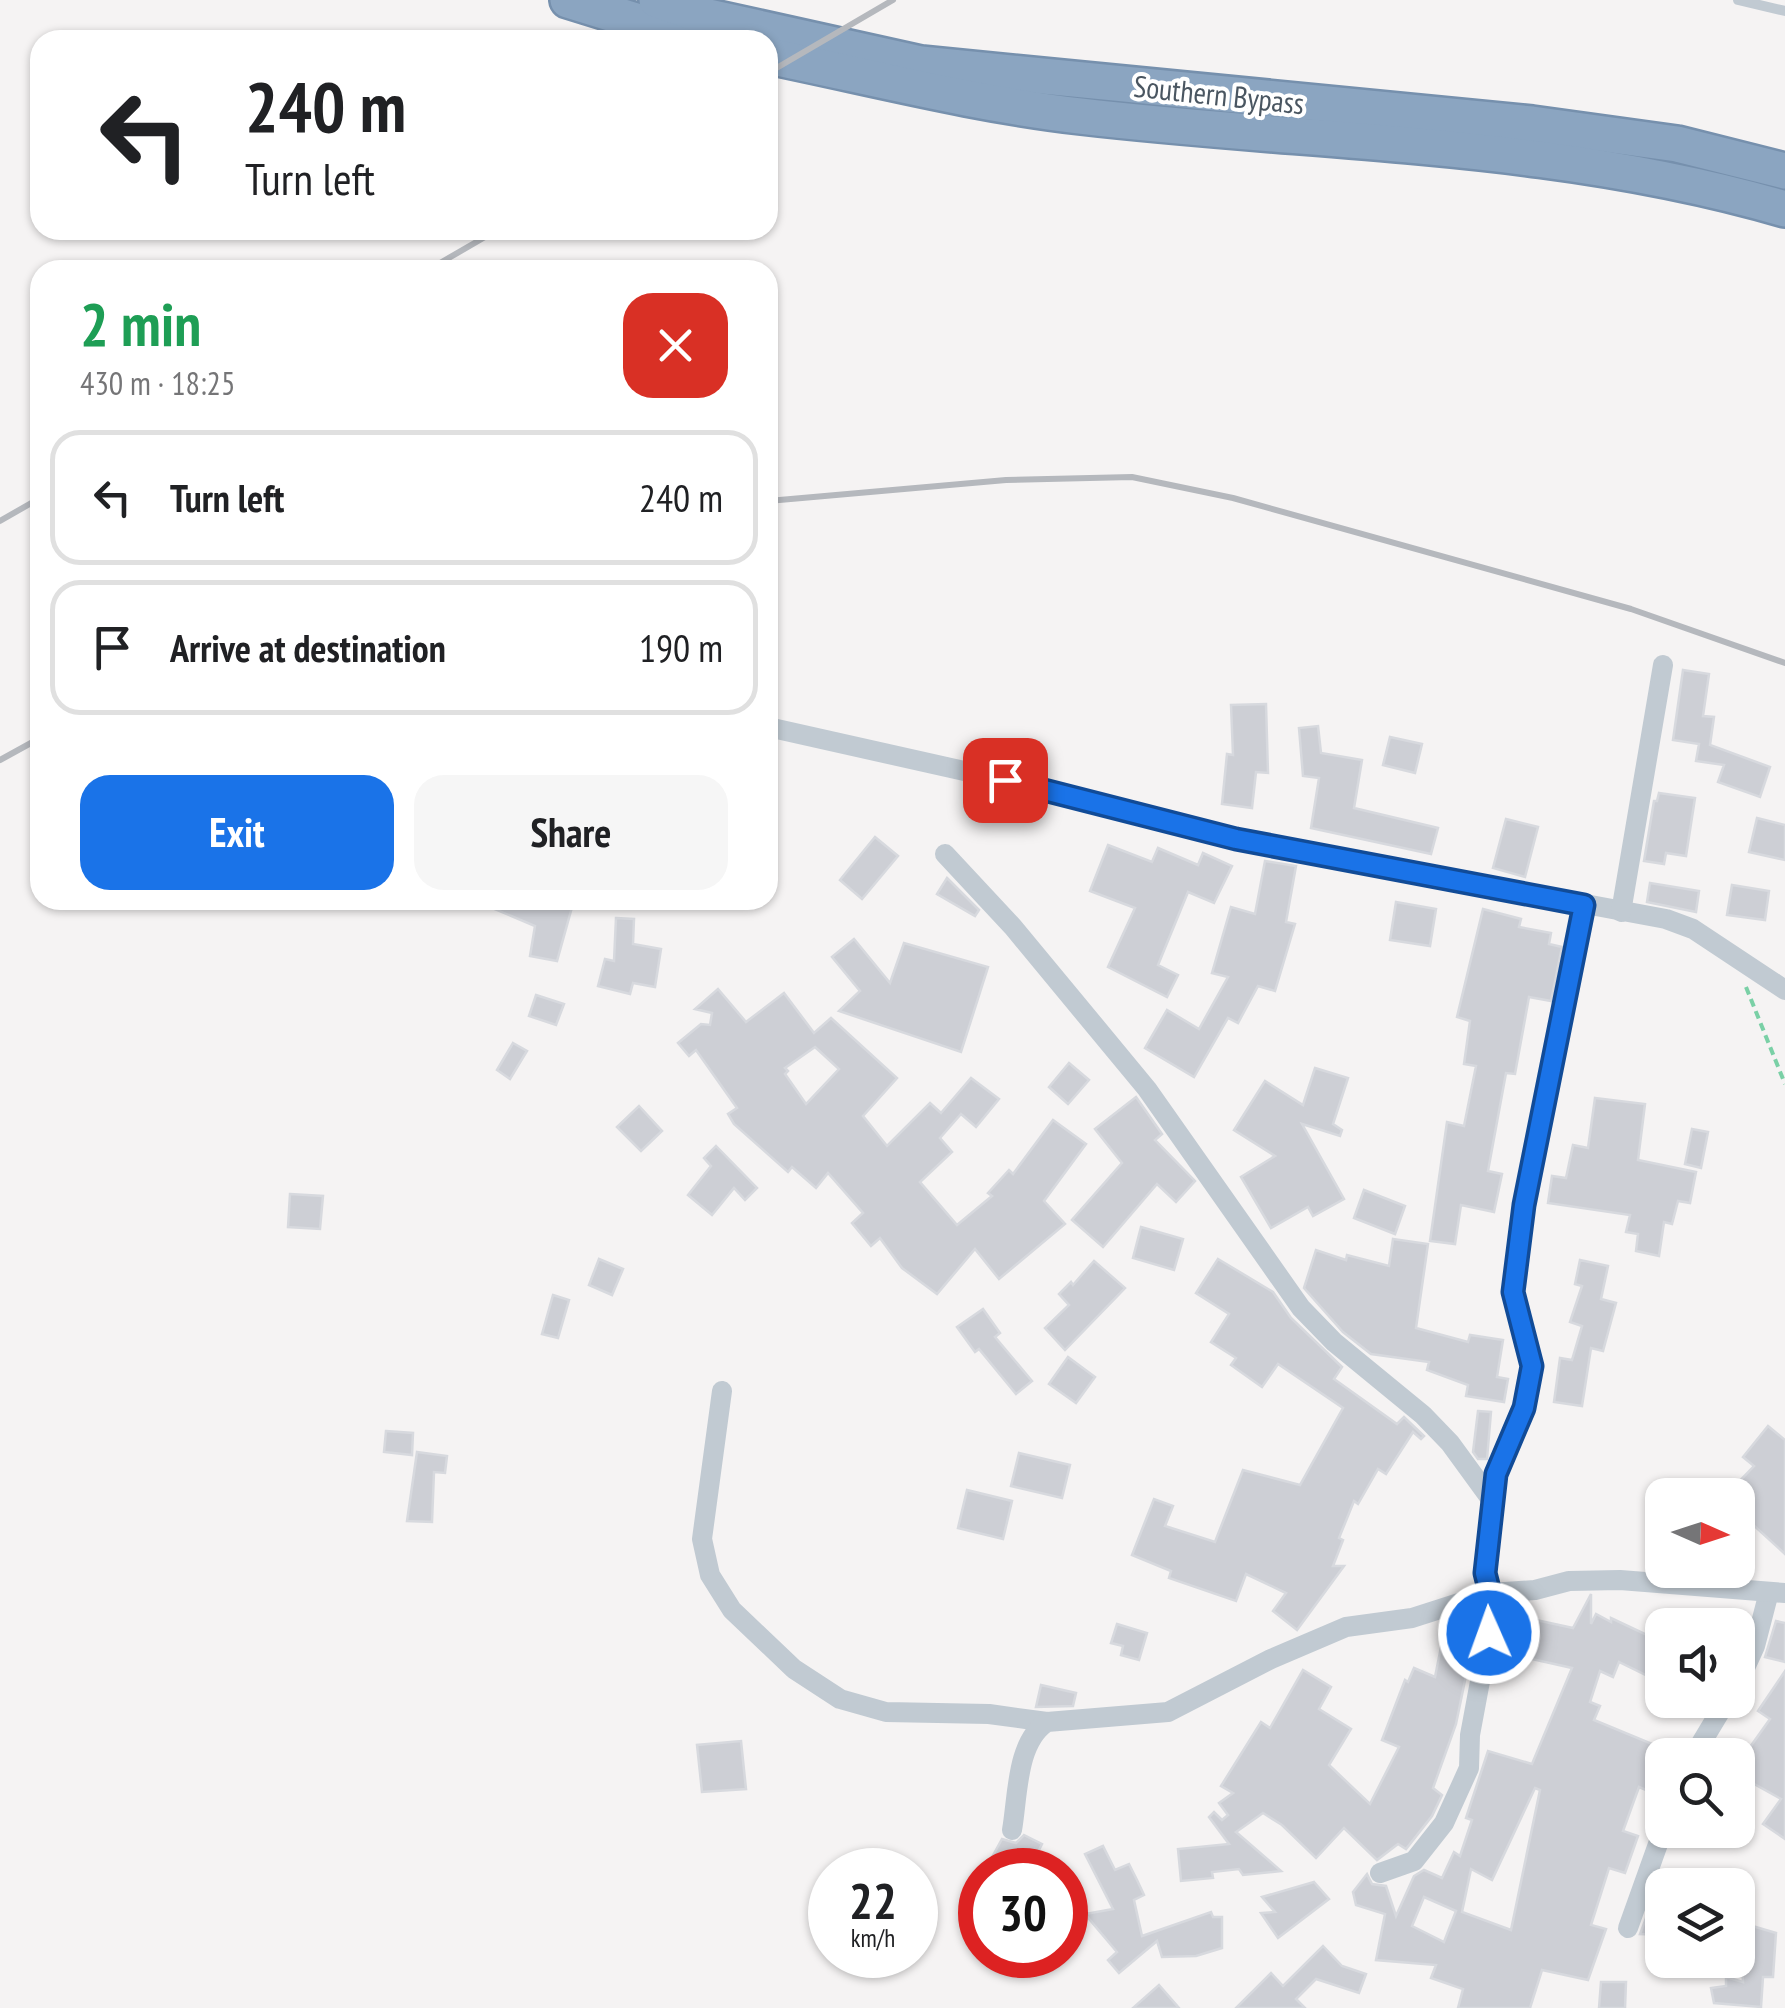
<!DOCTYPE html>
<meta charset="utf-8">
<style>
:root{--surface:#fff;--page:#f6f6f6;--text:#202124;--muted:#757577;--line:#e0e0e0;--accent:#1a73e8}
body{margin:0;font-family:"PT Sans Narrow",sans-serif;background:var(--page);color:var(--text);height:100vh;display:flex;flex-direction:column;font-size:38px;white-space:nowrap}
*{box-sizing:border-box;margin:0}
p{font-size:32px;color:var(--muted)}
.icon{flex:none;width:55px;height:55px;fill:none;stroke:currentColor;stroke-width:2;stroke-linecap:round;stroke-linejoin:round}
.map{position:relative;flex:1;overflow:hidden}
.panel{position:absolute;left:30px;top:260px;width:748px;height:650px;display:flex;flex-direction:column;background:var(--surface);border-radius:30px;box-shadow:0 2px 8px #0004}
.panel>*{flex:none}
.guide{position:absolute;left:30px;top:30px;width:748px;height:210px;border-radius:30px;box-shadow:0 2px 8px #0004;background:#fff;color:var(--text);overflow:hidden}
.needle{width:65px;rotate:93deg}
.buttons{position:absolute;left:1645px;top:1478px;display:grid;gap:20px}
.buttons a{display:grid;place-items:center;width:110px;height:110px;border-radius:20px;background:var(--surface);box-shadow:0 2px 8px #0004;font-size:50px}
.speed{position:absolute;left:808px;top:1848px;display:flex;gap:20px;font-size:50px;font-weight:700;text-align:center}
.speed>*{display:grid;place-content:center;width:130px;height:130px;border-radius:50%;background:var(--surface);box-shadow:0 2px 8px #0004;line-height:1}
.speed small{font-size:25px;font-weight:400}
.speed .limit{border:15px solid #d22;background:#fff;color:#111}
.pin{position:absolute;display:grid;place-items:center;width:85px;height:85px;color:#fff;margin:-42px;border-radius:20px;box-shadow:0 5px 15px #0006}
.me{position:absolute;width:110px;margin:-55px;rotate:358deg;stroke-linejoin:round;filter:drop-shadow(0 0 8px #0008)}
.turn{display:flex;align-items:center;gap:35px;height:210px;padding:0 50px;font-size:45px}
.turn .icon{width:130px;height:130px;stroke-width:2.5}
.turn b{display:block;font-size:70px;line-height:85px}
.round{display:grid;place-items:center;flex:none;width:105px;height:105px;border-radius:30px;background:var(--page)}
.summary{display:flex;align-items:center;justify-content:space-between;height:170px;padding:0 50px}
h1{font-size:60px;font-weight:700;line-height:75px;color:#1e9e55}
.action{display:flex;gap:20px;margin-top:auto;padding:20px 50px}
.action a{flex:1;height:115px;border-radius:30px;background:var(--accent);color:#fff;font-size:40px;font-weight:700;line-height:115px;text-align:center}
.action a+a{background:var(--page);color:var(--text)}
ul{padding:0;list-style:none}
li{display:flex;align-items:center;gap:30px;height:135px;margin:0 20px 15px;padding:0 30px;border:5px solid var(--line);border-radius:30px}
li div{flex:1}
li b{display:block;font-size:38px}
li em{font-style:normal}
.map>svg:first-child{display:block}
.building{fill:#cdcfd5;stroke:#d7d9de;stroke-width:2.5;fill-rule:evenodd}
.lines{fill:none;stroke-linecap:round;stroke-linejoin:round}
.highway-casing{stroke:#7690ad;stroke-width:40}
.path{stroke:#7ad0a6;stroke-width:4;stroke-dasharray:8 5;stroke-linecap:butt}
.lane{stroke:#c1cad2;stroke-width:10}
.street{stroke:#c1cad2;stroke-width:20}
.highway{stroke:#8ba5c1;stroke-width:35}
.rail{stroke:#b5b8bd;stroke-width:6}
.route-casing{stroke:#114b97;stroke-width:25}
.route{stroke:#1a73e8;stroke-width:18}
.labels{text-anchor:middle;dominant-baseline:central;stroke-width:8;stroke-linejoin:round;paint-order:stroke}
.street-label{font-size:30px;fill:#4a5661;stroke:#fff}
</style>
<div class="map">
<svg width="1785" height="2008" viewBox="0 0 1785 2008">
<rect width="100%" height="100%" fill="#f5f3f3"/>
<g class="building">
<path d="M1683,670L1709,674L1703,716L1714,717L1710,745L1770,767L1760,797L1718,782L1724,765L1696,761L1699,744L1673,740Z"/>
<path d="M1266,704L1268,773L1256,772L1252,808L1222,804L1227,754L1233,755L1231,705Z"/>
<path d="M1318,726L1321,753L1362,760L1354,808L1438,828L1431,854L1311,828L1319,778L1303,776L1299,728Z"/>
<path d="M1390,737L1422,744L1415,773L1383,765Z"/>
<path d="M1659,793L1695,798L1686,856L1666,853L1664,864L1644,861L1654,801H1657Z"/>
<path d="M1757,818L1785,825V860L1749,852Z"/>
<path d="M1506,819L1538,827L1525,877L1493,868Z"/>
<path d="M875,837L898,856L862,899L840,880Z"/>
<path d="M1108,845L1152,862L1158,848L1198,865L1203,853L1232,866L1214,903L1188,892L1158,965L1178,975L1167,997L1108,967L1135,908L1090,891Z"/>
<path d="M1265,861L1296,866L1286,922L1295,924L1275,991L1258,986L1238,1023L1228,1018L1194,1077L1145,1048L1167,1010L1199,1029L1228,977L1212,973L1231,907L1255,914Z"/>
<path d="M947,878L979,910L975,916L937,894Z"/>
<path d="M1650,883L1699,891L1696,912L1647,902Z"/>
<path d="M1732,885L1769,891L1765,920L1727,915Z"/>
<path d="M473,900H574L557,961L530,956L535,926Z"/>
<path d="M1396,902L1436,909L1430,946L1390,940Z"/>
<path d="M1483,909L1521,919L1519,927L1551,933L1549,944L1562,947L1551,1001L1529,997L1515,1074L1506,1073L1488,1171L1502,1174L1494,1212L1461,1205L1455,1244L1430,1241L1447,1122L1464,1126L1476,1066L1464,1064L1470,1021L1457,1017Z"/>
<path d="M616,918L634,919L633,944L661,949L655,987L633,983L630,994L598,986L605,959L614,961Z"/>
<path d="M854,939L890,983L904,943L988,967L961,1052L839,1011L860,991L832,957Z"/>
<path d="M718,989L746,1022L784,993L814,1033L831,1018L897,1078L863,1116L887,1146L930,1103L941,1113L971,1078L999,1099L976,1127L961,1114L940,1138L952,1152L920,1182L957,1225L992,1196L988,1193L1009,1170L1013,1174L1053,1120L1086,1144L1044,1201L1065,1224L999,1279L975,1249L937,1294L902,1268L880,1238L871,1246L852,1223L863,1213L828,1173L816,1188L792,1167L788,1172L734,1124L728,1114L737,1108L696,1050L689,1056L678,1043L701,1024L710,1025L712,1013L695,1009ZM815,1047L839,1069L806,1104L785,1074L788,1071L785,1068Z"/>
<path d="M536,995L564,1004L556,1025L529,1016Z"/>
<path d="M513,1043L527,1051L510,1079L497,1070Z"/>
<path d="M1069,1063L1089,1080L1068,1104L1049,1087Z"/>
<path d="M1315,1068L1348,1078L1333,1124L1342,1130L1340,1136L1302,1124L1344,1199L1313,1216L1308,1207L1271,1228L1241,1177L1275,1156L1234,1130L1265,1081L1303,1105Z"/>
<path d="M1136,1097L1162,1134L1155,1140L1195,1181L1176,1202L1157,1184L1103,1247L1072,1220L1122,1163L1095,1129Z"/>
<path d="M1595,1098L1645,1104L1638,1160L1696,1172L1690,1203L1678,1201L1672,1224L1664,1222L1659,1256L1636,1251L1638,1234L1626,1232L1630,1215L1548,1203L1552,1176L1566,1178L1573,1145L1588,1148Z"/>
<path d="M639,1106L662,1131L641,1151L617,1127Z"/>
<path d="M1692,1129L1708,1132L1701,1168L1685,1164Z"/>
<path d="M716,1146L757,1188L745,1200L734,1188L712,1215L688,1195L711,1166L704,1158Z"/>
<path d="M1364,1190L1405,1206L1395,1234L1354,1218Z"/>
<path d="M290,1194L323,1196L320,1229L288,1227Z"/>
<path d="M1141,1227L1183,1239L1174,1270L1133,1258Z"/>
<path d="M1393,1239L1428,1244L1416,1328L1468,1342L1470,1335L1503,1340L1497,1377L1508,1379L1504,1402L1466,1396L1468,1385L1427,1370L1429,1362L1371,1354L1343,1332L1304,1288L1316,1250L1346,1260L1347,1255L1389,1266Z"/>
<path d="M599,1259L623,1269L612,1295L589,1285Z"/>
<path d="M1218,1259L1273,1292L1291,1318L1342,1367L1334,1379L1397,1424L1404,1417L1424,1436L1421,1439L1413,1432L1386,1474L1378,1469L1358,1504L1354,1501L1339,1538L1343,1540L1333,1566H1344L1297,1630L1273,1611L1286,1593L1246,1574L1236,1601L1169,1578L1171,1571L1132,1555L1154,1499L1173,1506L1165,1526L1215,1542L1243,1470L1300,1485L1343,1408L1278,1364L1262,1387L1231,1365L1236,1358L1211,1342L1229,1314L1196,1293Z"/>
<path d="M1580,1260L1608,1266L1601,1299L1616,1303L1603,1351L1591,1348L1582,1406L1554,1402L1560,1358L1572,1360L1582,1326L1570,1322L1582,1286L1575,1284Z"/>
<path d="M1094,1261L1125,1288L1065,1350L1045,1328L1069,1305L1059,1294L1071,1282L1073,1285Z"/>
<path d="M553,1295L569,1300L558,1338L542,1334Z"/>
<path d="M983,1309L1000,1333L995,1337L1032,1381L1016,1394L979,1349L975,1352L957,1327Z"/>
<path d="M1068,1357L1095,1377L1076,1403L1049,1384Z"/>
<path d="M1478,1411L1491,1412L1487,1459H1478L1473,1452Z"/>
<path d="M1768,1426L1785,1440V1554L1738,1511V1495H1726L1754,1466L1743,1457Z"/>
<path d="M386,1431L413,1433L412,1455L384,1452Z"/>
<path d="M417,1452L447,1456L445,1473L434,1472L432,1522L407,1521Z"/>
<path d="M1019,1453L1070,1465L1062,1498L1011,1486Z"/>
<path d="M967,1490L1012,1501L1003,1539L958,1528Z"/>
<path d="M1591,1594V1624L1596,1614L1611,1622V1618L1662,1642V1683L1619,1662L1613,1677L1600,1671L1590,1702L1600,1706L1594,1720L1662,1748V1784L1658,1795L1639,1787L1623,1831L1638,1836L1625,1873L1609,1868L1591,1925L1606,1929L1588,1980L1542,1970L1530,2008H1458L1463,1989L1431,1978L1436,1965L1376,1960L1385,1914L1356,1905L1353,1892L1367,1874L1372,1884L1386,1886L1396,1916L1414,1876L1424,1870L1442,1878L1454,1852L1460,1856L1472,1820L1466,1818L1488,1751L1532,1764L1572,1668L1518,1656L1527,1618L1573,1628ZM1535,1788L1540,1790L1511,1930L1462,1912L1471,1869L1492,1880ZM1424,1897L1456,1911L1444,1942L1412,1926Z"/>
<path d="M1462,1616L1476,1619L1475,1632L1456,1724L1433,1788L1442,1795L1432,1816L1406,1849L1398,1844L1377,1860L1344,1828L1316,1858L1282,1825L1263,1813L1236,1832L1281,1871L1243,1875L1239,1869L1212,1872L1213,1878L1181,1881L1178,1849L1229,1844L1209,1817L1214,1812L1222,1820L1228,1815L1219,1803L1233,1793L1221,1786L1261,1722L1270,1728L1303,1670L1331,1687L1319,1709L1351,1729L1329,1765L1370,1804L1399,1747L1382,1740L1405,1680L1408,1682L1414,1668L1435,1677L1446,1622Z"/>
<path d="M1776,1621L1785,1623V1662L1765,1657Z"/>
<path d="M1117,1624L1147,1633L1139,1660L1121,1655L1123,1646L1111,1643Z"/>
<path d="M1785,1671V1839L1763,1824L1781,1799L1738,1775V1764L1770,1719L1758,1711Z"/>
<path d="M1041,1685L1076,1693L1073,1706L1036,1707Z"/>
<path d="M741,1741L746,1789L702,1792L697,1745Z"/>
<path d="M1024,1835L1042,1844L1029,1870H992L996,1862L991,1859L1002,1839L1016,1843Z"/>
<path d="M1103,1846L1115,1870L1129,1864L1137,1880L1144,1895L1134,1900L1142,1936L1211,1912L1213,1917H1222V1948L1196,1956L1162,1957L1157,1941L1119,1973L1108,1960L1117,1952L1085,1914L1113,1909L1085,1854Z"/>
<path d="M1314,1882L1329,1899L1278,1938L1261,1913L1275,1912L1262,1897Z"/>
<path d="M1652,1902L1662,1903V1935L1640,1934Z"/>
<path d="M1749,1925L1776,1933L1773,1977H1763L1761,2007L1714,2003L1711,1988L1726,1986V1977L1743,1982L1741,1946H1749Z"/>
<path d="M1323,1946L1342,1966L1366,1974L1359,1993L1316,1979L1296,1999L1305,2008H1236L1271,1973L1283,1986Z"/>
<path d="M1601,1982H1626L1625,2008H1599Z"/>
<path d="M1159,1985L1179,2008H1133Z"/>
</g>
<g class="lines">
<defs>
<g id="highway">
<path d="M568,0L697,40"/>
<path d="M657,0L704,16L921,64L1532,124L1677,144L1785,171"/>
<path d="M768,56C871,77 975,104 1080,116C1318,144 1552,141 1785,209"/>
</g>
</defs>
<use href="#highway" class="highway-casing"/>
<path class="path" d="M1746,987L1785,1084"/>
<path class="lane" d="M1738,0L1785,11"/>
<g class="street">
<path d="M768,727L1040,788L1236,839L1666,919L1693,929L1785,990"/>
<path d="M945,854L1013,927L1147,1089L1301,1308L1334,1342L1423,1415L1450,1443L1493,1502"/>
<path d="M1621,912L1663,665"/>
<path d="M722,1391L702,1539L710,1575L732,1610L794,1669L840,1699L886,1712L989,1714L1047,1722"/>
<path d="M1738,1683L1755,1646L1769,1592"/>
<path d="M1694,1755L1727,1700"/>
<path d="M1012,1830C1018,1796 1016,1742 1047,1722L1168,1712L1271,1659L1346,1627L1412,1618L1490,1593L1535,1590L1569,1581L1620,1580L1785,1593"/>
<path d="M1380,1873L1414,1861L1444,1823L1469,1768L1470,1735L1489,1633L1490,1593L1485,1573L1495,1474L1524,1408L1532,1366L1513,1292L1524,1205L1584,905"/>
<path d="M1628,1928L1663,1830"/>
</g>
<use href="#highway" class="highway"/>
<g class="rail">
<path d="M768,73L893,0"/>
<path d="M428,270L497,230"/>
<path d="M768,501L1006,480L1132,477L1233,498L1631,609L1785,663"/>
<path d="M0,521L40,498"/>
<path d="M0,760L40,738"/>
</g>
</g>
<g class="lines">
<defs>
<path id="route" d="M1005,780L1236,839L1584,905L1524,1205L1513,1292L1532,1366L1524,1408L1496,1474L1485,1573L1490,1593L1489,1633"/>
</defs>
<use href="#route" class="route-casing"/>
<use href="#route" class="route"/>
</g>
<g class="labels">
<g class="street-label">
<text transform="translate(1219 94) rotate(6)">Southern Bypass</text>
</g>
</g>
</svg>
<div class="buttons">
<a><svg class="needle" viewBox="-14 -14 28 28"><path d="M0-13l5 13h-10z" fill="#e53935"/><path d="M0 13l5-13h-10z" fill="#757577"/></svg></a>
<a><svg class="icon" aria-label="sound" viewBox="0 0 24 24"><path d="M4 9h4l5-4v14l-5-4H4zM17 9q2 3 0 6"/></svg></a>
<a><svg class="icon" aria-label="search" viewBox="0 0 24 24"><circle cx="10" cy="10" r="6"/><path d="M15 15l6 6"/></svg></a>
<a><svg class="icon" aria-label="layers" viewBox="0 0 24 24"><path d="M12 4l9 5-9 5-9-5zM3 14l9 5 9-5"/></svg></a>
</div>
<div class="speed"><div>22<small>km/h</small></div><div class="limit">30</div></div>
<div class="pin" style="left:1005px;top:780px;background:#d93025"><svg class="icon" aria-label="arrive" viewBox="0 0 24 24"><path d="M6 21V4h12l-3 4 3 4H6"/></svg></div>
<svg class="me" style="left:1489px;top:1633px" viewBox="-20 -20 40 40"><circle r="17" fill="#1a73e8" stroke="#fff" stroke-width="3"/><path d="M0-11L8 9 0 5-8 9z" fill="#fff"/></svg>
<div class="guide">
<div class="turn"><svg class="icon" aria-label="left" viewBox="0 0 24 24"><path d="M17 20v-9H6M10 6l-5 5 5 5"/></svg><div><b>240 m</b>Turn left</div></div>
</div>
<section class="panel">
<div class="summary"><div><h1>2 min</h1><p>430 m · 18:25</p></div><a class="round" style="background:#d93025;color:#fff"><svg class="icon" aria-label="close" viewBox="0 0 24 24"><path d="M6 6l12 12M18 6L6 18"/></svg></a></div>
<ul>
<li><svg class="icon" aria-label="left" viewBox="0 0 24 24"><path d="M17 20v-9H6M10 6l-5 5 5 5"/></svg><div><b>Turn left</b></div><em>240 m</em></li>
<li><svg class="icon" aria-label="arrive" viewBox="0 0 24 24"><path d="M6 21V4h12l-3 4 3 4H6"/></svg><div><b>Arrive at destination</b></div><em>190 m</em></li>
</ul>
<div class="action"><a>Exit</a><a>Share</a></div>
</section>
</div>
